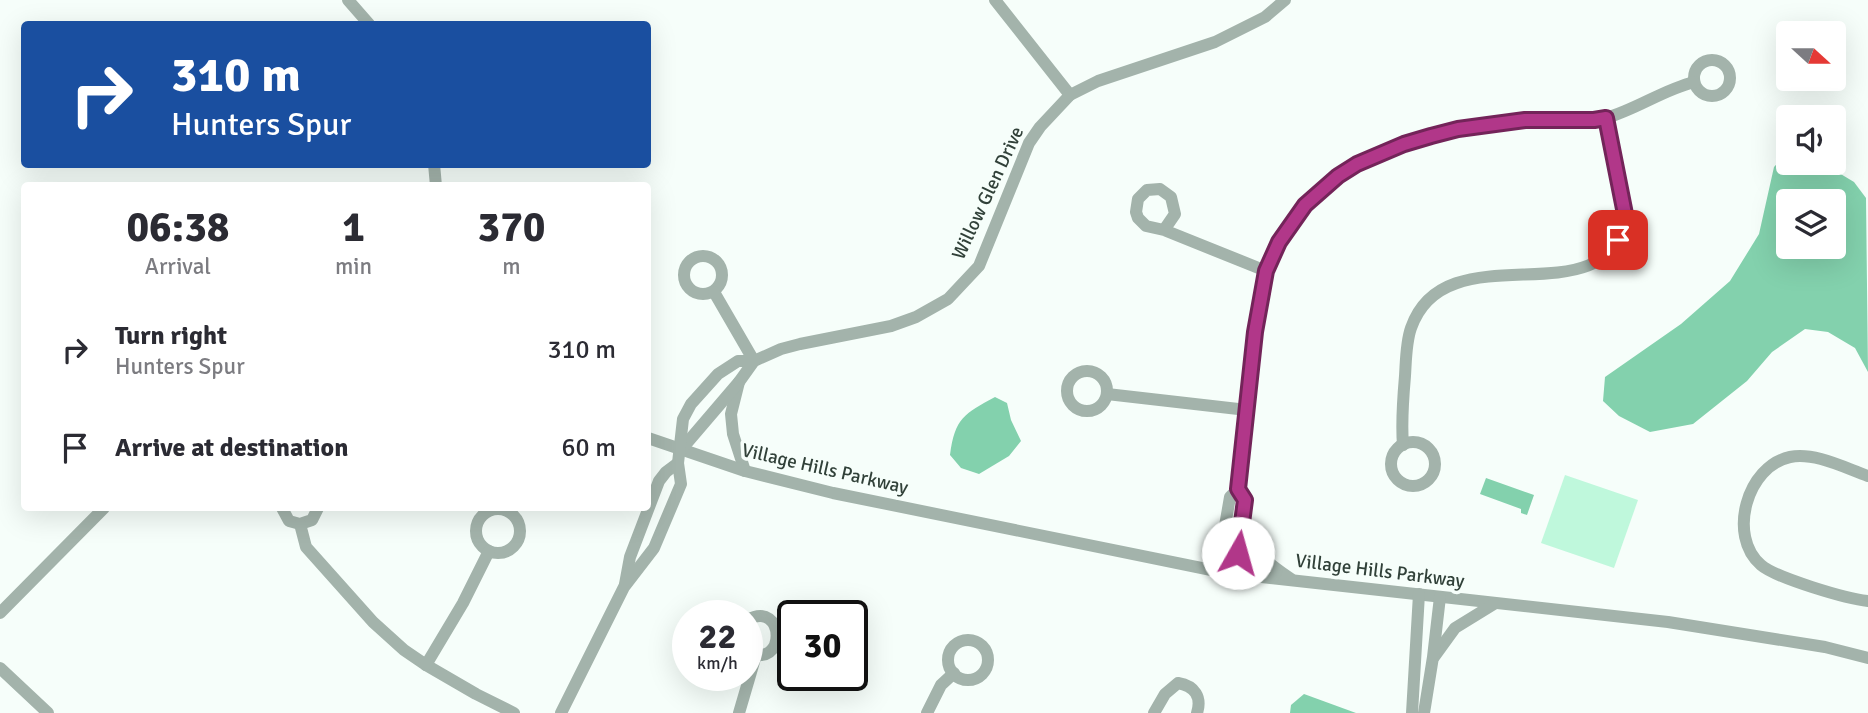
<!DOCTYPE html>
<style>
:root{--surface:#fff;--page:#f7f7f7;--text:#2b2b33;--muted:#7c7c81}
body{margin:0;font-family:Signika,sans-serif;background:var(--page);color:var(--text);height:100vh;display:flex;flex-direction:column;font-size:26px;white-space:nowrap}
*{box-sizing:border-box;margin:0}
p{font-size:23px;color:var(--muted)}
.icon{flex:none;width:38px;height:38px;fill:none;stroke:currentColor;stroke-width:2;stroke-linecap:round;stroke-linejoin:round}
.map{position:relative;flex:1;overflow:hidden}
.panel{position:absolute;left:21px;top:182px;width:630px;height:329px;display:flex;flex-direction:column;background:var(--surface);border-radius:7px;box-shadow:0 7px 28px #0002}
.panel>*{flex:none}
.guide{position:absolute;left:21px;top:21px;width:630px;height:147px;border-radius:7px;box-shadow:0 7px 28px #0002;background:#1a4fa0;color:#fff;overflow:hidden}
.needle{width:46px;rotate:111deg}
.fabs{position:absolute;left:1776px;top:21px;display:grid;gap:14px}
.fabs a{display:grid;place-items:center;width:70px;height:70px;border-radius:7px;background:var(--surface);box-shadow:0 7px 28px #0002;font-size:35px}
.speed{position:absolute;left:672px;top:600px;display:flex;gap:14px;font-size:35px;font-weight:700;text-align:center}
.speed>*{display:grid;place-content:center;width:91px;height:91px;border-radius:50%;background:var(--surface);box-shadow:0 7px 28px #0002;line-height:1}
.speed small{font-size:18px;font-weight:400}
.speed .limit{border:4px solid #111;border-radius:10px;background:#fff;color:#111}
.pin{position:absolute;display:grid;place-items:center;width:60px;height:60px;color:#fff;margin:-30px;border-radius:14px;box-shadow:0 4px 10px #0006}
.me{position:absolute;width:77px;margin:-38px;rotate:7deg;stroke-linejoin:round;filter:drop-shadow(0 0 5px #0008)}
.turn{display:flex;align-items:center;gap:24px;height:147px;padding:0 35px;font-size:32px}
.turn .icon{width:91px;height:91px;stroke-width:2.5}
.turn b{display:block;font-size:49px;line-height:60px}
.eta{display:flex;justify-content:space-evenly;align-items:center;height:119px;text-align:center}
.eta b{font-size:42px;font-weight:800;line-height:49px}
ul{padding:0;list-style:none}
li{display:flex;align-items:center;gap:21px;height:98px;padding:0 35px}
li div{flex:1}
li b{display:block;font-size:26px}
li em{font-style:normal}
.map>svg:first-child{display:block}
.green{fill:#bff8dc}
.water{fill:#83d1ad;fill-rule:evenodd}
.lines{fill:none;stroke-linecap:round;stroke-linejoin:round}
.street{stroke:#a3b3ab;stroke-width:12}
.route-casing{stroke:#732459;stroke-width:18}
.route{stroke:#b13789;stroke-width:12}
.labels{text-anchor:middle;dominant-baseline:central;stroke-width:7;stroke-linejoin:round;paint-order:stroke}
.street-label{font-size:19px;fill:#314139;stroke:#f6fefa}
</style>
<div class="map">
<svg width="1868" height="713" viewBox="0 0 1868 713">
<rect width="100%" height="100%" fill="#f6fefa"/>
<path class="green" d="M1565,475L1638,500L1614,568L1541,543Z"/>
<g class="water">
<path d="M1788,152V163L1824,164L1854,182L1866,198L1868,372L1855,348L1828,332L1805,329L1772,352L1747,381L1693,424L1650,432L1619,416L1603,401L1605,377L1681,324L1730,281L1759,234L1774,167ZM1788,201H1834V247H1788Z"/>
<path d="M995,397L1007,403L1011,420L1021,441L1009,456L979,474L961,468L950,455C955,418 964,414 995,397Z"/>
<path d="M1486,478L1534,495L1527,515L1521,513V509L1480,494Z"/>
<path d="M1304,694L1356,713H1290L1291,705Z"/>
</g>
<g class="lines">
<g class="street">
<path d="M348,0L369,24"/>
<path d="M995,0L1070,95"/>
<circle cx="1712" cy="78" r="18"/>
<path d="M434,164L436,186"/>
<path d="M1164,230L1175,214L1171,197L1160,189L1147,190L1138,199L1136,212L1138,218L1146,226L1164,230L1266,271"/>
<circle cx="703" cy="275" r="19"/>
<circle cx="1087" cy="391" r="20"/>
<path d="M739,382L731,414L733,434L745,471"/>
<path d="M1107,394L1247,410"/>
<path d="M648,438L745,471L833,493L1226,573L1668,622L1825,647L1868,658"/>
<circle cx="1413" cy="464" r="22"/>
<path d="M1403,445C1401,421 1403,399 1405,376C1406,360 1406,342 1411,328C1446,227 1608,323 1624,218C1627,197 1611,141 1606,118"/>
<path d="M680,451L739,382L754,361L781,349L800,344L891,326L916,317L948,299L979,266L1029,143L1040,127L1070,95L1098,81L1215,42L1265,17L1285,0"/>
<path d="M1868,476C1845,468 1815,452 1790,457C1747,466 1727,536 1761,565C1776,578 1847,599 1868,601"/>
<path d="M282,508L289,521L300,524L312,520L318,508"/>
<circle cx="498" cy="531" r="22"/>
<path d="M300,524L306,547L373,622L404,650L426,665L476,694L514,713"/>
<path d="M1246,525C1251,552 1269,564 1291,579"/>
<path d="M1226,573L1238,553L1245,500L1238,489C1244,431 1249,373 1258,316C1261,301 1261,283 1267,269C1300,185 1374,145 1459,129C1480,124 1505,121 1527,120C1553,119 1581,124 1606,118C1637,109 1663,90 1694,82"/>
<path d="M1226,573L1221,549L1230,497L1238,489"/>
<path d="M625,584L630,557L659,481L666,472L678,463"/>
<path d="M0,613L104,508"/>
<path d="M747,620C786,599 787,672 747,651"/>
<circle cx="968" cy="660" r="20"/>
<path d="M1434,657L1455,628L1494,604"/>
<path d="M426,665L463,603L489,551"/>
<path d="M0,668L48,713"/>
<path d="M561,713L624,587L654,548L681,484L678,463L683,419L691,404L718,374L738,361H754L714,292"/>
<path d="M739,713L756,655"/>
<path d="M927,713L941,685L954,673"/>
<path d="M1154,713L1165,694L1178,683C1195,686 1202,697 1197,713"/>
<path d="M1412,713L1419,594"/>
<path d="M1424,713L1433,657L1440,597"/>
</g>
</g>
<g class="lines">
<defs>
<path id="route" d="M1238,553L1245,500L1238,489L1255,332L1266,271L1279,242L1305,205L1338,176L1357,164L1404,144L1431,136L1458,129L1525,120H1594L1606,118L1625,214L1618,240"/>
</defs>
<use href="#route" class="route-casing"/>
<use href="#route" class="route"/>
</g>
<g class="labels">
<g class="street-label">
<text transform="translate(988 193) rotate(-65)">Willow Glen Drive</text>
<text transform="translate(825 469) rotate(13)">Village Hills Parkway</text>
<text transform="translate(1380 571) rotate(7)">Village Hills Parkway</text>
</g>
</g>
</svg>
<div class="fabs">
<a><svg class="needle" viewBox="-14 -14 28 28"><path d="M0-13l5 13h-10z" fill="#e53935"/><path d="M0 13l5-13h-10z" fill="#7c7c81"/></svg></a>
<a><svg class="icon" aria-label="sound" viewBox="0 0 24 24"><path d="M4 9h4l5-4v14l-5-4H4zM17 9q2 3 0 6"/></svg></a>
<a><svg class="icon" aria-label="layers" viewBox="0 0 24 24"><path d="M12 4l9 5-9 5-9-5zM3 14l9 5 9-5"/></svg></a>
</div>
<div class="speed"><div>22<small>km/h</small></div><div class="limit">30</div></div>
<div class="pin" style="left:1618px;top:240px;background:#d93025"><svg class="icon" aria-label="arrive" viewBox="0 0 24 24"><path d="M6 21V4h12l-3 4 3 4H6"/></svg></div>
<svg class="me" style="left:1238px;top:553px" viewBox="-20 -20 40 40"><circle r="19" fill="#fff"/><path d="M0-13L10 11 0 6-10 11z" fill="#b13789"/></svg>
<div class="guide">
<div class="turn"><svg class="icon" aria-label="right" viewBox="0 0 24 24"><path d="M7 20v-9h11M14 6l5 5-5 5"/></svg><div><b>310 m</b>Hunters Spur</div></div>
</div>
<section class="panel">
<div class="eta">
<div><b>06:38</b><p>Arrival</p></div>
<div><b>1</b><p>min</p></div>
<div><b>370</b><p>m</p></div>
</div>
<ul>
<li><svg class="icon" aria-label="right" viewBox="0 0 24 24"><path d="M7 20v-9h11M14 6l5 5-5 5"/></svg><div><b>Turn right</b><p>Hunters Spur</p></div><em>310 m</em></li>
<li><svg class="icon" aria-label="arrive" viewBox="0 0 24 24"><path d="M6 21V4h12l-3 4 3 4H6"/></svg><div><b>Arrive at destination</b></div><em>60 m</em></li>
</ul>
</section>
</div>
